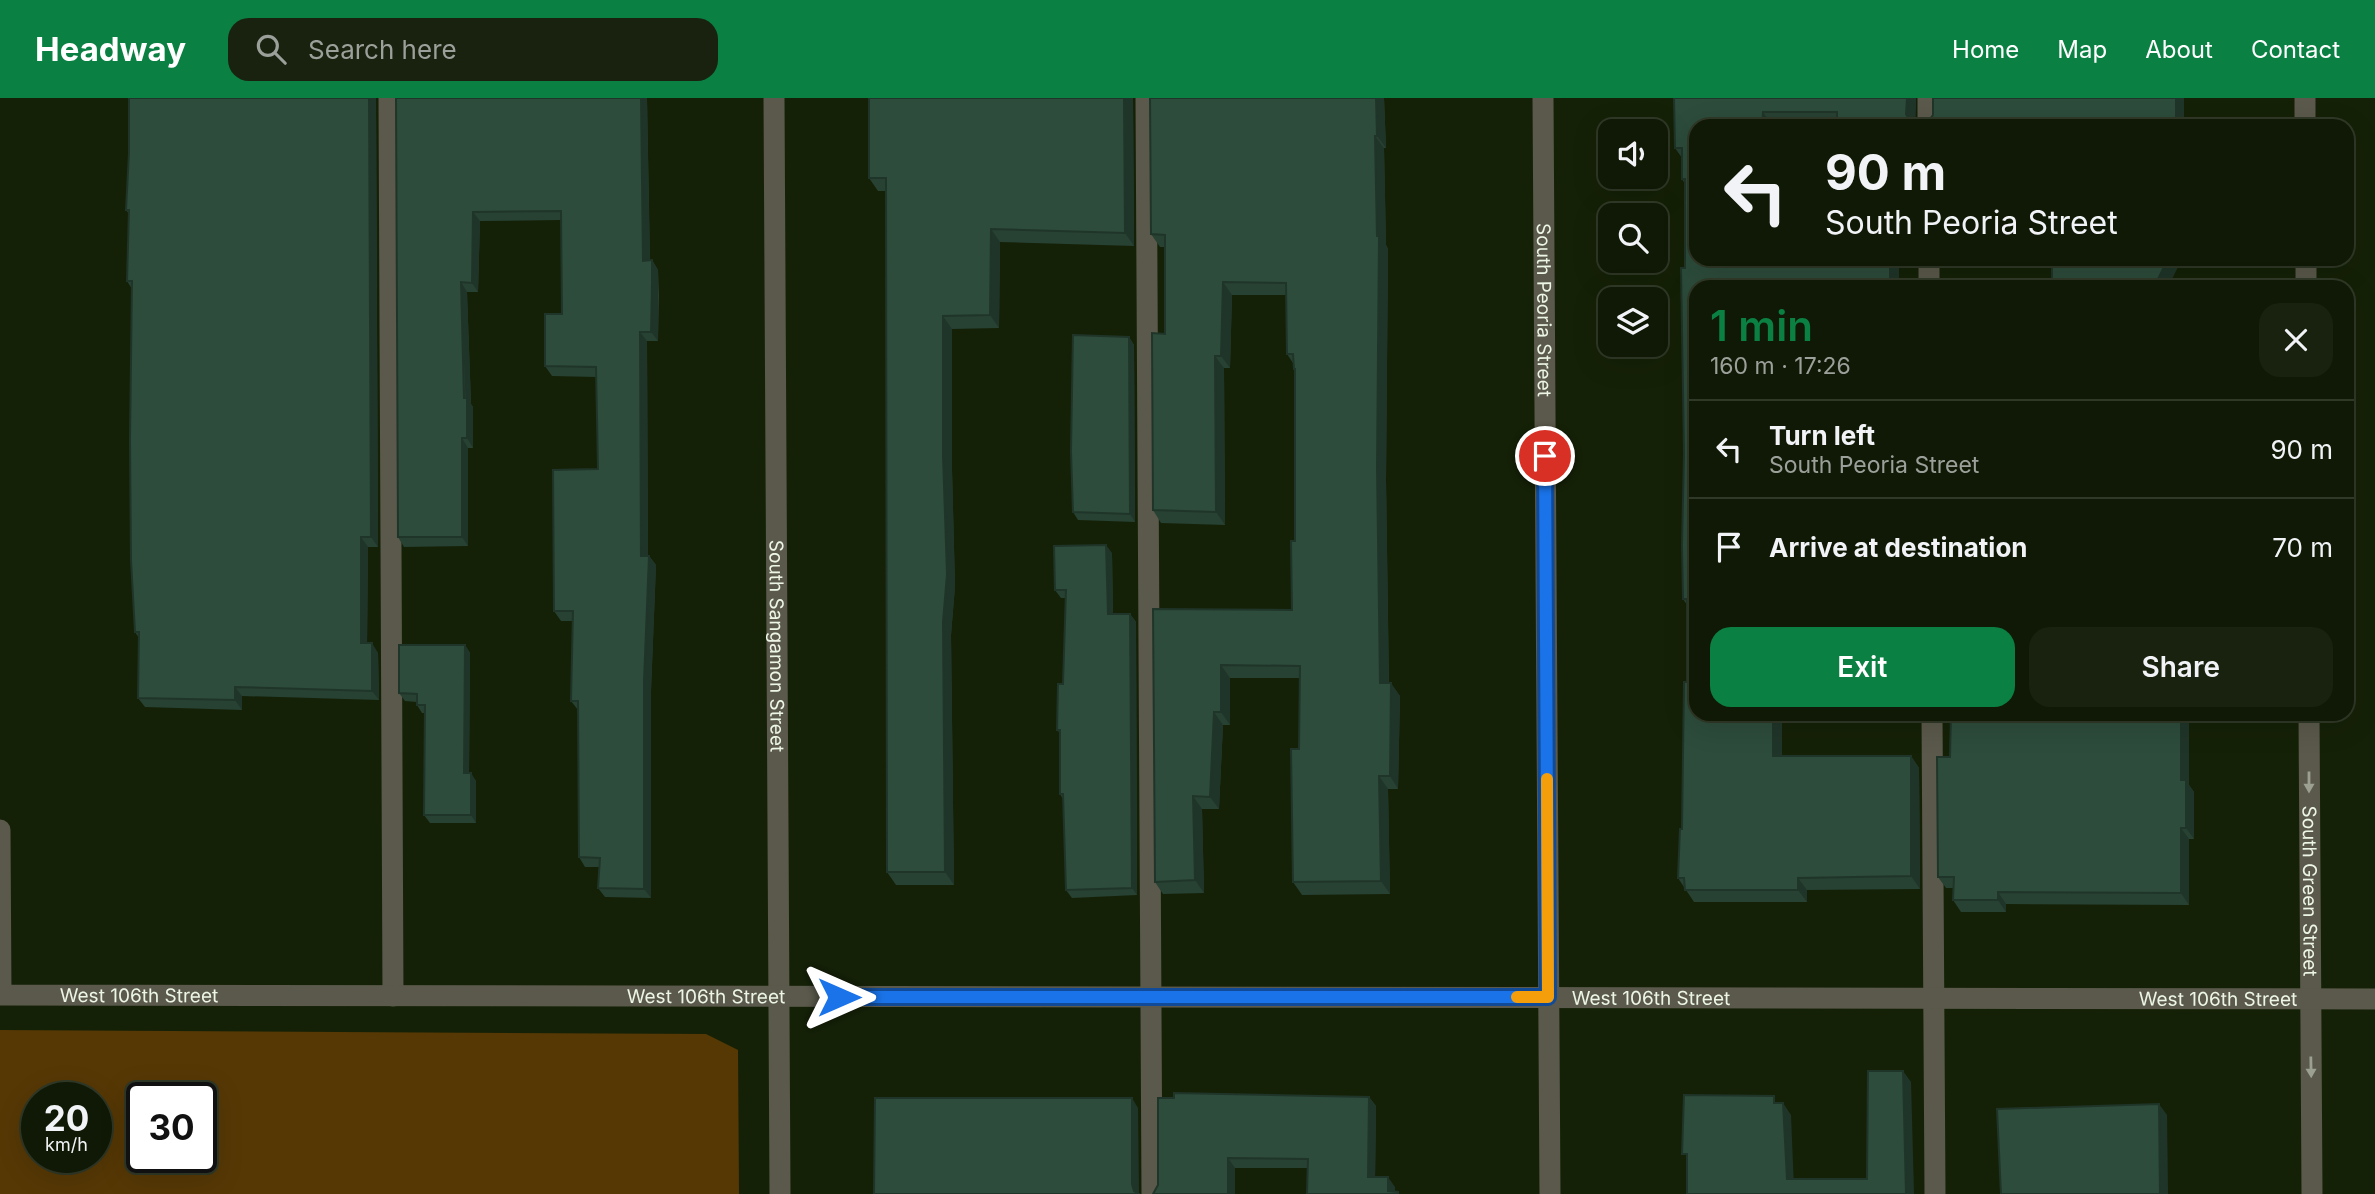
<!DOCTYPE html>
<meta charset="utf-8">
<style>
:root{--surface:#101905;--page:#19220f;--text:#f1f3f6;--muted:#9ca09a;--line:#303827;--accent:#0b8043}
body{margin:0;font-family:Inter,sans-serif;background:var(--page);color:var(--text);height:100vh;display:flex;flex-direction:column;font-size:26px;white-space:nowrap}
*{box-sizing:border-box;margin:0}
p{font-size:23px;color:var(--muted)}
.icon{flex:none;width:38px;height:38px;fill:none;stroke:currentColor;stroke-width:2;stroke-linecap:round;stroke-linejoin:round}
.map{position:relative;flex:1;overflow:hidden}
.side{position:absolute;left:1689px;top:182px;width:665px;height:441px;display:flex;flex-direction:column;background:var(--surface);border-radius:21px;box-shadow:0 7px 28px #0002,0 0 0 2px var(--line)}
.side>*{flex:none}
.hud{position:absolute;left:1689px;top:21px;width:665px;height:147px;border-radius:21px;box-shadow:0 7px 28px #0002,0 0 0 2px var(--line);background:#101905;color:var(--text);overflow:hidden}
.controls{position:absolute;left:1598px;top:21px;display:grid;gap:14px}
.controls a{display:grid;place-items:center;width:70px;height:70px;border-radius:14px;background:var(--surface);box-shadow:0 7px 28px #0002,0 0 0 2px var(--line);font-size:35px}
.speed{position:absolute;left:21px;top:984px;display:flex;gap:14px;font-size:35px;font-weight:700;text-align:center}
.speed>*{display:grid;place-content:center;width:91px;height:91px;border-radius:50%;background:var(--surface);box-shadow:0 7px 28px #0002,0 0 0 2px var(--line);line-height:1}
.speed small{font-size:18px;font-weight:400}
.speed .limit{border:4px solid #111;border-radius:10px;background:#fff;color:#111}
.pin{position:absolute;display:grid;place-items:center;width:60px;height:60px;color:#fff;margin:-30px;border:4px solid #fff;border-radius:50%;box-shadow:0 2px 7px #0007}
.me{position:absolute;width:77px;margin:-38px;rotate:90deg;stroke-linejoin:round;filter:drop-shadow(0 0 5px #0008)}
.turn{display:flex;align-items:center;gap:24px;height:147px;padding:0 21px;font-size:32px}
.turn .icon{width:91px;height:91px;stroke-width:2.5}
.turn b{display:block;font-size:49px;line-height:60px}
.round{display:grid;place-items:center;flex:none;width:74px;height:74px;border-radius:21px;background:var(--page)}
.head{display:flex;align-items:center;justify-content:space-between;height:119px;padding:0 21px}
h1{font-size:42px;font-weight:600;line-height:52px;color:var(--accent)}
.primary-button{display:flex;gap:14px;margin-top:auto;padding:14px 21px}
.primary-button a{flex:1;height:80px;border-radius:21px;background:var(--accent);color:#fff;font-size:28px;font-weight:600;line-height:80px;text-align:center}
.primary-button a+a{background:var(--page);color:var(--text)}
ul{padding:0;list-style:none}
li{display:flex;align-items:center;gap:21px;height:98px;padding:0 21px;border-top:2px solid var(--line)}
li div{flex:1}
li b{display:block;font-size:26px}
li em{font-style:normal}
header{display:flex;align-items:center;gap:42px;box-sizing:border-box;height:98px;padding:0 35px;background:var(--accent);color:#fff}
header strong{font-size:33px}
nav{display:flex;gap:38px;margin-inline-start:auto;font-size:24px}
.search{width:490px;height:63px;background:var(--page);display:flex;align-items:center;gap:18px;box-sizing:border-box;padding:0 24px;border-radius:21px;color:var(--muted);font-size:26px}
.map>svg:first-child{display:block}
.green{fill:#563805;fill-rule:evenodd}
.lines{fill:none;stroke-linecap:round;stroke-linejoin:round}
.lane{stroke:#5a594b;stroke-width:21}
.street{stroke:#5a594b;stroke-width:21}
.wall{fill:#274133}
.shaded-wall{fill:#203529}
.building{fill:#2d4c3b;stroke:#203529;stroke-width:2}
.oneway{fill:#9ca091}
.route-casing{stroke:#114b97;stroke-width:18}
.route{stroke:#1a73e8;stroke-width:12}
.slow{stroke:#f59e0b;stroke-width:12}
.labels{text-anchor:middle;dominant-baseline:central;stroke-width:7;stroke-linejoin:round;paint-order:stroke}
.street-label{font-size:19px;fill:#edf6e6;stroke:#050902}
</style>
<header>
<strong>Headway</strong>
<div class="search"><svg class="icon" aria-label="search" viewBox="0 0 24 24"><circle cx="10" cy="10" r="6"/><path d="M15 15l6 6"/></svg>Search here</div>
<nav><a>Home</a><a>Map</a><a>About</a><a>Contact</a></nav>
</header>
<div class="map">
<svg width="2375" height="1096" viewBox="0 0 2375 1096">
<rect width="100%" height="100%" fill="#152107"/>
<path class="green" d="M0,932L706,936L738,952L739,1096H0ZM37,999H96V1059H37ZM142,999H201V1059H142Z"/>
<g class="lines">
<g class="lane">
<path d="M389,0L393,898"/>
<path d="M1146,0L1152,1096"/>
<path d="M1928,0V28"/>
<path d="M1929,161V189"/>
<path d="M1932,616L1935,1096"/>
</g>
<g class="street">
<path id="s1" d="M774,0L780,1096"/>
<path id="s2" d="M1543,0L1550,1096"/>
<path d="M2305,0V28"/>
<path d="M2306,161V189"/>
<path id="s3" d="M2309,616L2312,1096"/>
<path id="s4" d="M0,732L1,897L2375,901"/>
</g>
</g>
<g class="wall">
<path d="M129,0H376L378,449H368L367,545L378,555L379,602L242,598V612L145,609L138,600L139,540L135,534L132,191L127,183L129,116L126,112L129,55Z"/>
<path d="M396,0H647L650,162H652L658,172L659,197L658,243H647L648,458H649L656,467L651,593V800L605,799L598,790L599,769H585L579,759L578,612L571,603L573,523H561L554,513L598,371L596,279L552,278L545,268L562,216L561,122L480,123L478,194H467L471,306L473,309V350H468V448L404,449L398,439Z"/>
<path d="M1133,0L1134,148L1000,144L999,230L952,231V371L955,488L951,537L954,787H896L887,774L886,93H878L869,80Z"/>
<path d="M1150,0H1384L1386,50H1384L1386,147L1388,151L1386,382L1389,585L1400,598L1398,691H1388L1390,796L1302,797L1293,784L1299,651L1300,580H1230V627H1223L1219,711H1202L1204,795L1163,796L1155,784L1153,511L1292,512L1295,443V273L1294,271L1293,265L1287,256V197H1232L1230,270H1224L1225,427L1161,425L1153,412L1165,236V149H1160L1151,136Z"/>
<path d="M1674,0H1916L1915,27H1925L1933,17V0H2184V28H1837V26H1771L1696,161H1899V189H1696V616H1782V658H1911L1919,670L1920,791L1807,792V804H1694L1678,780L1682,731L1687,584V507L1683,501L1685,86L1682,81V60L1675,50Z"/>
<path d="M1129,239L1134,247L1135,424L1078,422L1073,414Z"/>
<path d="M1112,455L1113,516H1130L1136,524L1137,797L1072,800L1066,792L1063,701L1060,696V635L1057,632L1063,586L1066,500H1061L1055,492Z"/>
<path d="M465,547L470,555L469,675L476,683V725H430L424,717L425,615H422L417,607V604L405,603L399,595Z"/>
<path d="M1950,659L2189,687L2194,694V741H2189V807L2006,806V814H1961L1953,802L1954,790H1946L1938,779Z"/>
<path d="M1369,999L1376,1008L1375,1079L1395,1089V1093L1308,1070H1235L1158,1087Z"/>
</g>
<g class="shaded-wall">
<path d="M369,0H376L378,449L371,439Z"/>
<path d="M641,0H647L650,172L643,163Z"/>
<path d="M1124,0H1133L1134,148L1125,135Z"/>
<path d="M1376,0H1384L1386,50L1377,38Z"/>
<path d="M1907,0H1916L1915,28H1913L1906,16Z"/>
<rect x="2176" y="0" width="8" height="28"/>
<path d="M1763,14L1771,26V28H1762Z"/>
<path d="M1375,38L1384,50L1386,147L1388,151L1386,382L1389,598L1380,585Z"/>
<path d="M473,114L480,123L478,194L472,185Z"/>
<path d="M991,131L1000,144L999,230L990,217Z"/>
<rect x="1890" y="161" width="9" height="28"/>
<path d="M2168,161H2182L2168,189H2154Z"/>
<path d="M652,162L658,172V243L651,234Z"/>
<path d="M461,184L467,194L471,306L473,309V350L467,340Z"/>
<path d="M1223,184L1232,197L1230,270L1221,258Z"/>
<path d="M943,218L952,231V371L955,488L951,537L954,787L945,774L943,524Z"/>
<path d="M640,234L647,243L648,467L641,458Z"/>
<path d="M1129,239L1134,247L1135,424L1130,416Z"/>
<path d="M1215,258L1224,270L1225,427L1216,414Z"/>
<path d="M462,340L468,350V448L462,439Z"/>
<path d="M361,439L368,449L367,555L361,545Z"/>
<path d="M1106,447L1112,455L1113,524L1108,516Z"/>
<path d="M649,458L656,467L651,593V800L644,791V583Z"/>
<path d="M1130,516L1136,524L1137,797L1132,790Z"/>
<path d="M372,545L378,555L379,602L372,593Z"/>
<path d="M465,547L470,555L469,683L464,675Z"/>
<path d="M1221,567L1230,580V627L1221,614Z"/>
<path d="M1391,585L1400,598L1398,691L1390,678Z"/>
<path d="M235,589L242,598V612L235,602Z"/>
<path d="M1214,614L1223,627L1219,711L1210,699Z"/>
<path d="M1773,616H1782V670L1773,658Z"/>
<path d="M2181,616H2189V687L2194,694V741L2186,730L2181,682Z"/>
<path d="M1911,658L1919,670L1920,791L1911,778Z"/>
<path d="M471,675L476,683V725L471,717Z"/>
<path d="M1379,678L1388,691L1390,796L1381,783Z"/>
<path d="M1193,698L1202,711L1204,795L1195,782Z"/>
<path d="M2181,730L2189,741V807L2181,795Z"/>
<path d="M1798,780L1807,792V804L1798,792Z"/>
<path d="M1998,794L2006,806V814L1998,802Z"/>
<path d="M1903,973L1911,984L1914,1096H1906Z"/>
<path d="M1369,999L1376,1008L1375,1089L1368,1079Z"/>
<path d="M1132,1000L1138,1010L1139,1096L1134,1093L1132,1086Z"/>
<path d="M1783,1005L1791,1017L1794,1092L1787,1081Z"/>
<path d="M2159,1006L2167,1017L2168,1096H2160Z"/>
<path d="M1228,1060L1235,1070V1096H1228Z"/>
<path d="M1388,1079L1395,1089V1096L1388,1093Z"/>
</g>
<g class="building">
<path d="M129,0H369L371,439H361V545H372V593L235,589V602L138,600L139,534H135L131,462L130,342L132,183H127L129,112H126L129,55Z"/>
<path d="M396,0H641L643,163L652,162V187L651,234H640L641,458H649L644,583V791L598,790L600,760L579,759L578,603H571L573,513H554L553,372L598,371L596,269L545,268V216H562L561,113L473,114L472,185L461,184L464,300H467V340H462V439H398Z"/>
<path d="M869,0H1124L1125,135L991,131L990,217L943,218V358L947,476L943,524L945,774H887L886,80H869Z"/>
<path d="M1150,0H1376L1377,38H1375L1377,138H1379L1377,369L1380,585H1391L1390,678H1379L1381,783L1293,784L1291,651H1299L1300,568L1221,567V614H1214L1210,699L1193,698L1195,782L1155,784L1153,511L1292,512L1291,443H1295V271H1294L1293,256H1287L1286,185L1223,184L1221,258H1215L1216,414L1153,412L1152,235L1165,236V137L1151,136Z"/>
<path d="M1674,0H1907L1906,16L1912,27H1925L1933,17V0H2176V28H1837V14H1763L1762,28H1696V161H1890V189H1696V616H1773V658H1911V778L1798,780V792H1685L1684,780H1678L1680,731H1682L1684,584H1687V501H1683L1682,447L1684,355L1681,170H1685V81H1682V50H1675Z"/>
<path d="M2052,161H2168L2154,189H2052Z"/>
<path d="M1073,237L1129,239L1130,416L1073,414L1071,353Z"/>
<path d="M1106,447L1108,516H1130L1132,790L1066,792L1063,696H1060V632H1057L1058,586H1063L1066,492H1055L1054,448Z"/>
<path d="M399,547H465L464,675H471V717H424L425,607H417V596L399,595Z"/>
<path d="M1951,616H2181V682H2186V730H2181V795L1998,794V802H1953L1954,779H1938L1937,659H1950Z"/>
<path d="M1868,973H1903L1906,1096H1687V1056H1682L1684,997L1774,998V1005H1783L1787,1081H1867Z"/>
<path d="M1174,995L1369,999L1368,1079H1388V1093L1398,1094V1096H1307L1308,1061L1228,1060V1096H1153L1158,1087V1000H1174Z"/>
<path d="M875,1000H1132V1086L1134,1093L1139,1096H874Z"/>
<path d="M2159,1006L2160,1096H2001L1997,1011Z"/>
</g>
<defs><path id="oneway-solid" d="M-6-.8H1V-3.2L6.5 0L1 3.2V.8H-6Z" transform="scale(1.75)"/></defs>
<g class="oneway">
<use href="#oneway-solid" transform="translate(2309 684) rotate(90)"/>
<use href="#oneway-solid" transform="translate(2311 969) rotate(89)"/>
</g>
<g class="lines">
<defs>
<path id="route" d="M839,899H1548L1545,358"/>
</defs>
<use href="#route" class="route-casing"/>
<use href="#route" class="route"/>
<path class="slow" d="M1517,899H1548L1547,681"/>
</g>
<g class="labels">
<g class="street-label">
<text stroke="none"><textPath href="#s2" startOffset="212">South Peoria Street</textPath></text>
<text stroke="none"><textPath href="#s1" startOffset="548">South Sangamon Street</textPath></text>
<text stroke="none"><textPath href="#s3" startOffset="177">South Green Street</textPath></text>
<text stroke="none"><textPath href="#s4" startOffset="303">West 106th Street</textPath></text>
<text stroke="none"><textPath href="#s4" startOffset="870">West 106th Street</textPath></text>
<text stroke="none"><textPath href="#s4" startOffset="1815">West 106th Street</textPath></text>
<text stroke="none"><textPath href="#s4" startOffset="2382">West 106th Street</textPath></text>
</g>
</g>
</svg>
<div class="controls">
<a><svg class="icon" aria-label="sound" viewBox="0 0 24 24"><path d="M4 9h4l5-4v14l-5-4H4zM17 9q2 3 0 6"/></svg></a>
<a><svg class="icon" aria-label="search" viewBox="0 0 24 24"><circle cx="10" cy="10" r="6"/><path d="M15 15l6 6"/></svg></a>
<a><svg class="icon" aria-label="layers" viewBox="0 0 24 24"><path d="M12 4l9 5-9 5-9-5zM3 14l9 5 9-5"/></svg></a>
</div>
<div class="speed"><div>20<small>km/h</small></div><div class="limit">30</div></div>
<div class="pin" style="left:1545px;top:358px;background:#d93025"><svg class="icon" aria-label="arrive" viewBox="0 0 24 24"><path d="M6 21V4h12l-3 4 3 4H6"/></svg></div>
<svg class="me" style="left:839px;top:899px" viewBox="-20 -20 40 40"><path d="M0-17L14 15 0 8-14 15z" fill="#1a73e8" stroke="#fff" stroke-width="4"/></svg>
<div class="hud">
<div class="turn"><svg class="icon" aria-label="left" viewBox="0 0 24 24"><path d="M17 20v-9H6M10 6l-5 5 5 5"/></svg><div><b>90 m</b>South Peoria Street</div></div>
</div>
<section class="side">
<div class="head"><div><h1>1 min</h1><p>160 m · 17:26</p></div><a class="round"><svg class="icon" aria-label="close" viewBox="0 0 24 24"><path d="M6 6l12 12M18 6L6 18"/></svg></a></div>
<ul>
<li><svg class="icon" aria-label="left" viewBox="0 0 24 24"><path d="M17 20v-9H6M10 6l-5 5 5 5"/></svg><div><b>Turn left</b><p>South Peoria Street</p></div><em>90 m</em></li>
<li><svg class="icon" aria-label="arrive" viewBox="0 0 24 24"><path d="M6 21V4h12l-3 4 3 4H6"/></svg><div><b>Arrive at destination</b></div><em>70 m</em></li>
</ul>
<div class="primary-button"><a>Exit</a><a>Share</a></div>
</section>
</div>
